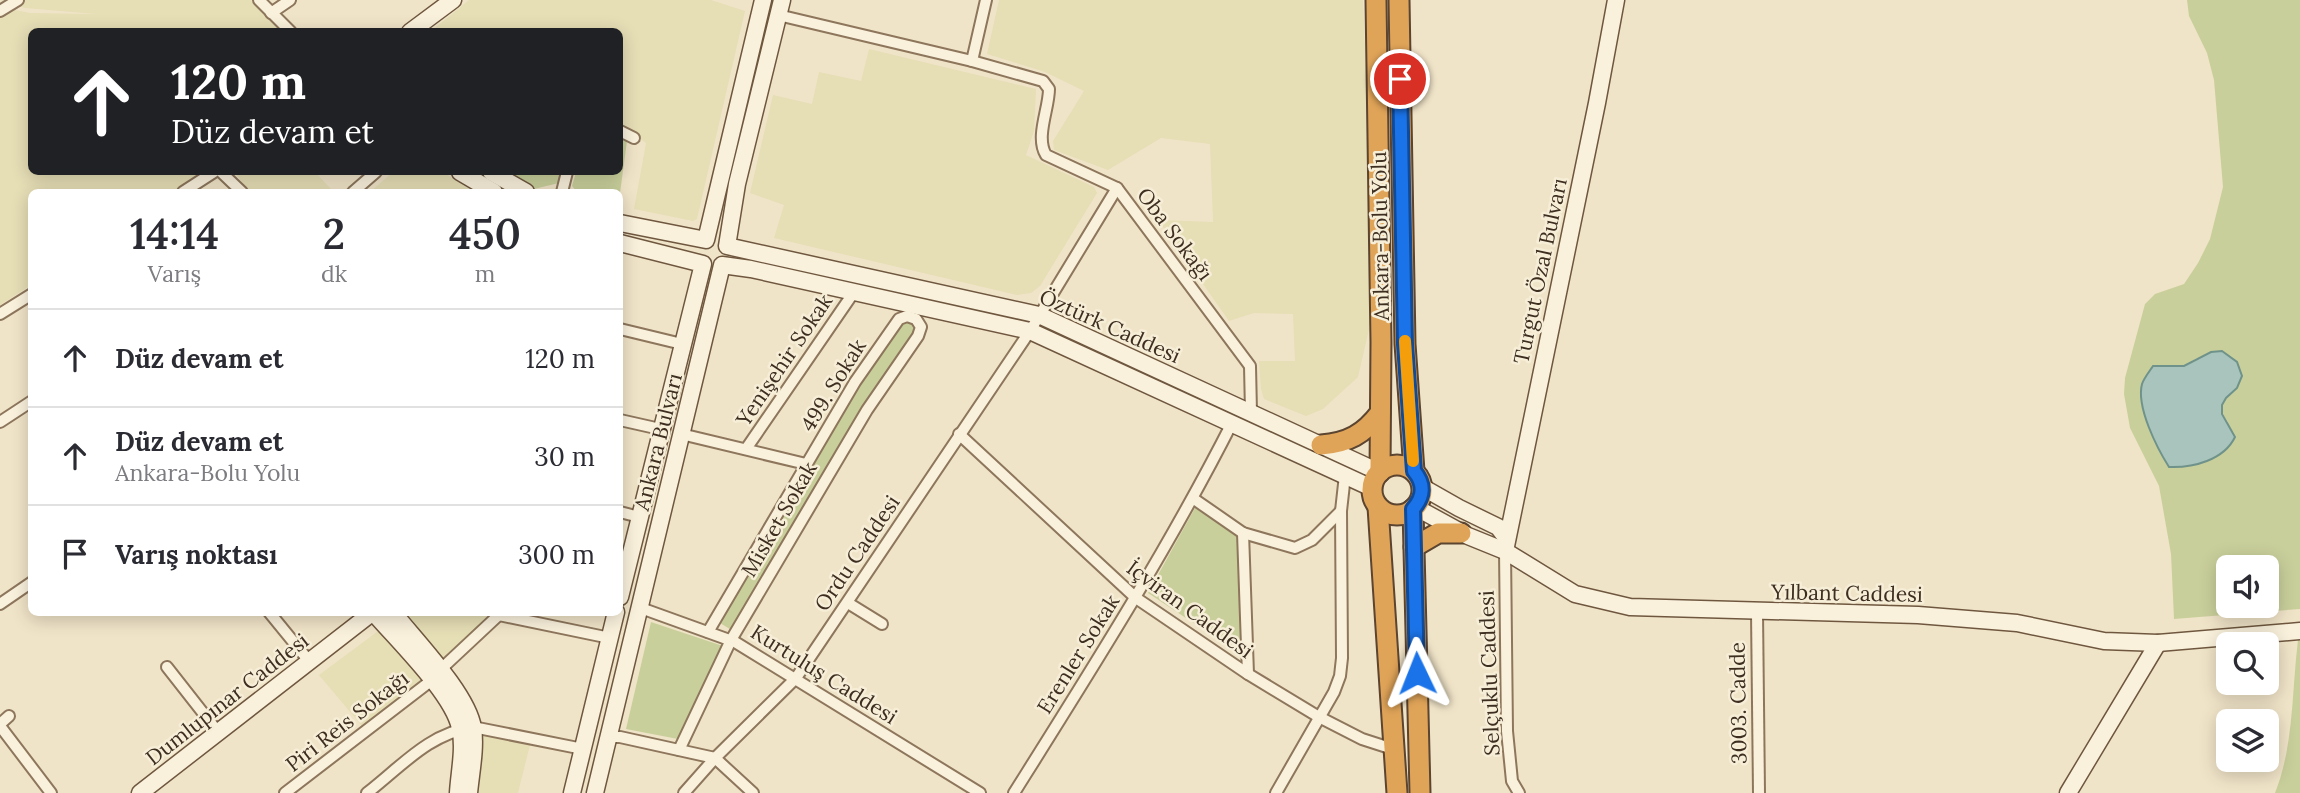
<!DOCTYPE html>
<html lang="tr">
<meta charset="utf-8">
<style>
:root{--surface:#fff;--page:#f2f2f3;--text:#2b2b33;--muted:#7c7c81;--line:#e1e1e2}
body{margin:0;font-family:Lora,serif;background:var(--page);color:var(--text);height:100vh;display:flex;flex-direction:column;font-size:26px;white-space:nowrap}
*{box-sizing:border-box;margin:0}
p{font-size:23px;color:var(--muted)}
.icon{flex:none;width:38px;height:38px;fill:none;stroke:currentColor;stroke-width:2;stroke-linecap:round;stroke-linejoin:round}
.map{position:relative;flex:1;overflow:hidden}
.side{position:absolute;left:28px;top:189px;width:595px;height:427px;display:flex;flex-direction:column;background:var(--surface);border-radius:10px;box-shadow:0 4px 18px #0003}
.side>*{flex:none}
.banner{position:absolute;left:28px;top:28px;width:595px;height:147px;border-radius:10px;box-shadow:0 4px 18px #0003;background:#202124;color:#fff;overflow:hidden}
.controls{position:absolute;left:2216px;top:555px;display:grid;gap:14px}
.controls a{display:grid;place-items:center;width:63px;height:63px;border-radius:10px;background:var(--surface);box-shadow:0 4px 18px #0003;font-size:35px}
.pin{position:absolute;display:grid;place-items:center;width:60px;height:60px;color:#fff;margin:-30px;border:4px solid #fff;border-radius:50%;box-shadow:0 2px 7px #0007}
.me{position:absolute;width:77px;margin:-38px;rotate:358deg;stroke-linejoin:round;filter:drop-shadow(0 0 5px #0008)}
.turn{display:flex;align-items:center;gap:24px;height:147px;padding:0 28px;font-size:32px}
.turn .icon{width:91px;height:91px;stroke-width:2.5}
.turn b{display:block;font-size:49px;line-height:60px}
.eta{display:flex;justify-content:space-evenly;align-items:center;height:119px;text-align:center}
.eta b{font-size:42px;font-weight:600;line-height:49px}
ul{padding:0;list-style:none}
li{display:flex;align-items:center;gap:21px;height:98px;padding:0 28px;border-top:2px solid var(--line)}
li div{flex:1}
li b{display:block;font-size:26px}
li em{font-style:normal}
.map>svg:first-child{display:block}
.farmland{fill:#e6deb5}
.green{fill:#c9cf9b;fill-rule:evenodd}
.water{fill:#a9c4bc;stroke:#6f938a;stroke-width:2}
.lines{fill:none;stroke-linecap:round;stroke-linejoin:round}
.street-casing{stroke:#8d765c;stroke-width:14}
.secondary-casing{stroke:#6f573f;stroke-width:19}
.highway-casing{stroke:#5b4430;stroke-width:23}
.street{stroke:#faf1dc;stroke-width:10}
.secondary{stroke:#faf1dc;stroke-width:16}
.highway{stroke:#e0a458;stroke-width:19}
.route-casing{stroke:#114b97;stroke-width:18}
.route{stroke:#1a73e8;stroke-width:12}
.slow{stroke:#f59e0b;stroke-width:12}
.labels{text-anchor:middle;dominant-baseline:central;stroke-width:5;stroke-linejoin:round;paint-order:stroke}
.street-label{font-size:21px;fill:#3d2e20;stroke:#f7eed8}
</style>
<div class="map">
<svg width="2300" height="793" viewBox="0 0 2300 793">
<rect width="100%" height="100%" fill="#f0e4c8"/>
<g class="farmland">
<path d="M0,0H251L283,31L32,32V172H204L172,192H32L31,285L0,305V7L30,13L95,14L25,8Z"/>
<path d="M469,0H711L745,11L697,219L693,221L634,209L646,143L620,125V32H430Z"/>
<path d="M999,0H1363L1376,299L1358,377L1323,409L1306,416L1264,399L1261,389L1259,361H1295L1293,314L1254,313L1229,321L1158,220L1213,222L1210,144L1161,138L1108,170L1054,150L1053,141L1084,91L1045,72L987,54Z"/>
<path d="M869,49L1036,89L1034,131L1026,155L1094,187L1097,193L1040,286L1031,293L1017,295L774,238L784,205L750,193L773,95L812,104L819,72L861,81Z"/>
<path d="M235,172H315L334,192H248Z"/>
<path d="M393,172H443L474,192H370Z"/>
<path d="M401,613H494L445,662Z"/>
<path d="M381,629L424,680L362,726L319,675Z"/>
<path d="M481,733L530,745L518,793H475Z"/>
</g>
<g class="green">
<path d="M2187,0H2300V609L2174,619L2171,554L2159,486L2130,428L2124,394L2125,378L2145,304L2155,294L2184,284L2198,263L2210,239L2223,187L2214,80L2207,53L2189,16ZM2197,358L2237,388C2224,399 2216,407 2228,422L2142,382L2153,366H2184ZM2228,567H2266V606H2228Z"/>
<path d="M620,138L627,141L620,193L577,192L572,186L576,172H620Z"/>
<path d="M519,172H562L559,183L534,189L515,177Z"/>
<path d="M911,321L917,329L733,631L720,623L719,622C777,520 833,417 900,322Z"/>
<path d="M1195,508L1237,535L1240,542L1242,655L1148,593Z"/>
<path d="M651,622L723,646L678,739L626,729Z"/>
<path d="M2300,626V793H2275C2296,740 2291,681 2300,626Z"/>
</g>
<path class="water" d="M2222,351L2237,362L2242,376L2237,388L2226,398L2222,405V414L2235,437C2224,460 2193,468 2169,467C2157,448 2136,407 2142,384C2144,378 2149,372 2153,366H2184L2211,352Z"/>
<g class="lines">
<defs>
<g id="street">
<path d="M259,0L291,32"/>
<path d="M0,11L18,0"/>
<path d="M271,13L290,0"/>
<path d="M778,15L972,61L1043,81L1049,89C1049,109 1035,137 1046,155L1117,188L1250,366L1251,412"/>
<path d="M972,61L986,0"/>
<path d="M620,131L634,138"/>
<path d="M221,172L242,192"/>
<path d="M183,192L214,172"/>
<path d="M353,192L376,172"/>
<path d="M562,192L567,172"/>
<path d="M0,314L32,294"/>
<path d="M620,329L682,344"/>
<path d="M620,420L660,429"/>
<path d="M0,422L32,401"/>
<path d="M681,434L806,464"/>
<path d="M959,434L1136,598L1248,674L1319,717L1362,739L1393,749"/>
<path d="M746,449L854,292"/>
<path d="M1194,499L1243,533L1295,548L1312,540L1341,511"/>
<path d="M620,512L639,517"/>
<path d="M1243,533L1248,674"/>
<path d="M1505,551L1507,731L1512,781L1519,793"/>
<path d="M848,603L882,624"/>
<path d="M0,604L32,582"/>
<path d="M638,607L735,642L980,793"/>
<path d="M269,612L309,661"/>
<path d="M1757,612L1759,793"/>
<path d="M499,615L610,638"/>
<path d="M167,667L218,732"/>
<path d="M440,670L502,612"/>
<path d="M0,724L9,716"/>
<path d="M0,726L51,793"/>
<path d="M609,737H620L715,758L753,793"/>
<path d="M679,750L731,640L867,410L918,336L921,327L916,319L907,316L899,319L855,382L708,632"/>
<path d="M285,793L432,680"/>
<path d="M367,793C402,766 428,734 473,727L583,749"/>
<path d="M684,793L715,758L796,678L1030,331L1117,188"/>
<path d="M1014,793C1090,672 1167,551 1232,423"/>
<path d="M1276,793L1334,692L1340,676L1342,658L1341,511L1345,475"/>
</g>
<g id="secondary">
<path d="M782,0L737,184L727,246L1039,315L1379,472"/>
<path d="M410,32L453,0"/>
<path d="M460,172L494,192"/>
<path d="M491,172L526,192"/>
<path d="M620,223L706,240L763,0"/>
<path d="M620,243L703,264L620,597"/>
<path d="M1422,487L1459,508L1498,527L1507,539"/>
<path d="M1415,507L1468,536L1505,551L1575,594L1630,607L1918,615L2017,623L2104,641L2158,643L2300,631"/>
<path d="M1505,551L1597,103L1616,0"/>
<path d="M373,612C397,640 453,694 460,728C465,748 459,773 458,793"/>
<path d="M393,612C415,640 468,694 473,728C476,748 471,772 469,793"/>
<path d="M140,793L373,612"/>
<path d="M572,793L616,612"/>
<path d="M595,793L722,265L751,269L1030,331L1372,488"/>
<path d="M2068,793L2158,643"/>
</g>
<g id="highway">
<path d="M1376,0L1381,342L1380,472"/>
<path d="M1399,0L1405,344L1414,471"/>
<path d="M1321,445C1348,443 1364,434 1380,413"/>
<circle cx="1397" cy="490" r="25"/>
<path d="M1378,507L1397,793"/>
<path d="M1413,509L1420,793"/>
<path d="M1414,547L1438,533H1461"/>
</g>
</defs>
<use href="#street" class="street-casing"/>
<use href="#secondary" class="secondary-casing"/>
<use href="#highway" class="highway-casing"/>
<use href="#street" class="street"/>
<use href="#secondary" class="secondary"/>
<use href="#highway" class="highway"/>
</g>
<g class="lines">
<defs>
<path id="route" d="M1400,79L1405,344L1414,471C1425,484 1424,497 1413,509L1417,673"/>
</defs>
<use href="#route" class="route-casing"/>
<use href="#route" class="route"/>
<path class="slow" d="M1405,341L1413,461"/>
</g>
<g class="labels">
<g class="street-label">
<text transform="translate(1175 234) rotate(53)">Oba Sokağı</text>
<text transform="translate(1380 236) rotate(-91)">Ankara-Bolu Yolu</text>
<text transform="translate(1540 271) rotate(-78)">Turgut Özal Bulvarı</text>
<text transform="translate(1110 326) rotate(24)">Öztürk Caddesi</text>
<text transform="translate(784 360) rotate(-56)">Yenişehir Sokak</text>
<text transform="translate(833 385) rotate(-58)">499. Sokak</text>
<text transform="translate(658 442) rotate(-76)">Ankara Bulvarı</text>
<text transform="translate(779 519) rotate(-60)">Misket Sokak</text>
<text transform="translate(857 553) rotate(-56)">Ordu Caddesi</text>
<text transform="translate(1847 593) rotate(1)">Yılbant Caddesi</text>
<text transform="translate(1190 609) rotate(36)">İçviran Caddesi</text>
<text transform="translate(1078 654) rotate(-58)">Erenler Sokak</text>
<text transform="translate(1489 673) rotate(-92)">Selçuklu Caddesi</text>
<text transform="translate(824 674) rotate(32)">Kurtuluş Caddesi</text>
<text transform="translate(227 699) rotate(-38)">Dumlupınar Caddesi</text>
<text transform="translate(1738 703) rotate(-91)">3003. Cadde</text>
<text transform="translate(347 721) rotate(-38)">Piri Reis Sokağı</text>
</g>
</g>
</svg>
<div class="controls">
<a><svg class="icon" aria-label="sound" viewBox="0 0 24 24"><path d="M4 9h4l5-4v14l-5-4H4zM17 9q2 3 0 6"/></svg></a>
<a><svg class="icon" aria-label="search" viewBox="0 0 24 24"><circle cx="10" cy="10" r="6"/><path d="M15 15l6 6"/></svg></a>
<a><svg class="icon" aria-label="layers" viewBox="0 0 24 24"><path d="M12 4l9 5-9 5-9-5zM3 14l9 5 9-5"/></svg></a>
</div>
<div class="pin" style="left:1400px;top:79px;background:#d93025"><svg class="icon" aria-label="arrive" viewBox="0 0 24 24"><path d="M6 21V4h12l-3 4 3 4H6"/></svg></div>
<svg class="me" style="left:1417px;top:673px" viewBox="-20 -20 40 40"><path d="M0-17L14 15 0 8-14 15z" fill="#1a73e8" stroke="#fff" stroke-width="4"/></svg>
<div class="banner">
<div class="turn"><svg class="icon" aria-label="ahead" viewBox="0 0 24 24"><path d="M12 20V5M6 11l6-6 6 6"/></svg><div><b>120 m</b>Düz devam et</div></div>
</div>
<section class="side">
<div class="eta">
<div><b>14:14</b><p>Varış</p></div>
<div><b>2</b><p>dk</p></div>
<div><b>450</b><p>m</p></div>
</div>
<ul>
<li><svg class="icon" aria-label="ahead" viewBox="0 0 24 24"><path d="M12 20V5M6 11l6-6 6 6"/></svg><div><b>Düz devam et</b></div><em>120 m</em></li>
<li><svg class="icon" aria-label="ahead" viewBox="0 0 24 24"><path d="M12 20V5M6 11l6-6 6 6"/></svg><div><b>Düz devam et</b><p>Ankara-Bolu Yolu</p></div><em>30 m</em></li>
<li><svg class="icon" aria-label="arrive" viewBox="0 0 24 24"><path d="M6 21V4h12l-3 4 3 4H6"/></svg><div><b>Varış noktası</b></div><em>300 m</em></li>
</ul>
</section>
</div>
